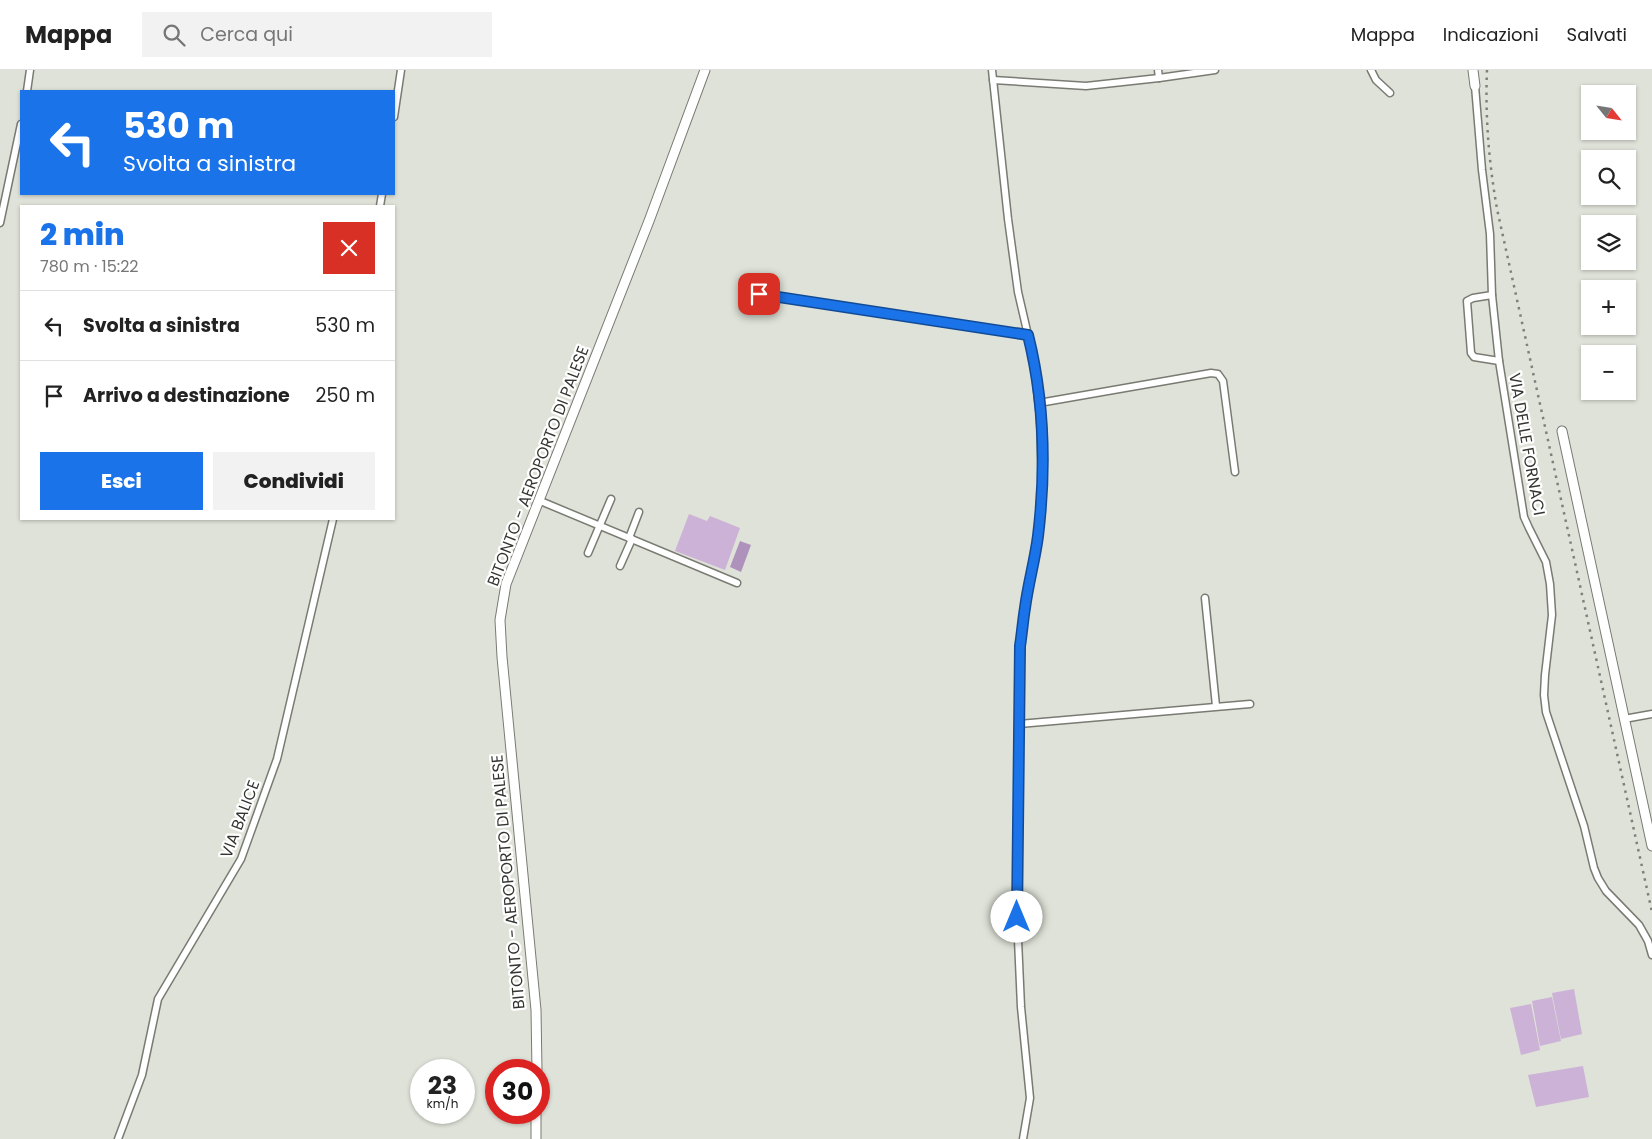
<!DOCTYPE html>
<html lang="it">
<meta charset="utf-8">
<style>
:root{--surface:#fff;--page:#f2f2f2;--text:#222;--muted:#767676;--line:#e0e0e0;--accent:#1a73e8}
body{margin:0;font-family:Poppins,sans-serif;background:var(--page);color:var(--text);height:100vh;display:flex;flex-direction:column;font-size:19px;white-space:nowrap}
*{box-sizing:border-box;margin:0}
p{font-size:16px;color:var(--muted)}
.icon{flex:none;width:28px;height:28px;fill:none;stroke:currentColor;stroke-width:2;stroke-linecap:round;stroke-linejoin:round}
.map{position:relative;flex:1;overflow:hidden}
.details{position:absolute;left:20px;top:135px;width:375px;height:315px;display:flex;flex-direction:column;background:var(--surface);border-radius:0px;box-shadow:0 1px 4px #0004}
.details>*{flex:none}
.guide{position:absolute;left:20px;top:20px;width:375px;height:105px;border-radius:0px;box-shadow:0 1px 4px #0004;background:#1a73e8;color:#fff;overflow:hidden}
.needle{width:32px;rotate:120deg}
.controls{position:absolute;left:1581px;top:15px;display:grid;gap:10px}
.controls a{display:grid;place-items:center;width:55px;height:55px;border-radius:0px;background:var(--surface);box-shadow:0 1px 4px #0004;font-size:25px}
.speed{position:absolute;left:410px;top:989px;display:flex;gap:10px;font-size:25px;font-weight:700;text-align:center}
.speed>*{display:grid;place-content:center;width:65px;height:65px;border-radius:50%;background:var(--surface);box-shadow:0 1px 4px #0004;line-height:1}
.speed small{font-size:12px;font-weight:400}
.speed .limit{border:8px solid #d22;background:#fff;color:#111}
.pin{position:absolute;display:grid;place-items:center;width:42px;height:42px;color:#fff;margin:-21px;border-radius:10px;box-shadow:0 2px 8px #0006}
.me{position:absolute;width:55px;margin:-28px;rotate:0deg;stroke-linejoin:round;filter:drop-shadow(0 0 4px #0008)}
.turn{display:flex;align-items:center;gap:18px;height:105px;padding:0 20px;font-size:22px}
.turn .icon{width:65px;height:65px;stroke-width:2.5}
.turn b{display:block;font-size:35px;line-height:42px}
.round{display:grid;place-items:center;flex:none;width:52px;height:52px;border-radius:0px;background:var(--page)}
.overview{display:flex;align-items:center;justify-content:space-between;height:85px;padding:0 20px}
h1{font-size:30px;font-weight:800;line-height:38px;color:var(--accent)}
.primary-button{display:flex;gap:10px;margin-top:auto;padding:10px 20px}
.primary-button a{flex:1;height:58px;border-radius:0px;background:var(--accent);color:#fff;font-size:20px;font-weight:800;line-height:58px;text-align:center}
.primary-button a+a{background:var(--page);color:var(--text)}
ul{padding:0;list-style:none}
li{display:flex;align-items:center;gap:15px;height:70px;padding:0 20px;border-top:1px solid var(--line)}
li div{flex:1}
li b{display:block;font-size:19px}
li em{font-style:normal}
header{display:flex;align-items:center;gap:30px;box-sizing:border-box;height:70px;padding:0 25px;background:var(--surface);border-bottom:1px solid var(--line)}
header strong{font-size:24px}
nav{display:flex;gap:28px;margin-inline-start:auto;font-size:18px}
.search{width:350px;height:45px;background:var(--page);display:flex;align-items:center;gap:12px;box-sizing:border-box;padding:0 18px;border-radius:0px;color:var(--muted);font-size:19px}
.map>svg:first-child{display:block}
.green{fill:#ccb2d7}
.water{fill:#af92bc}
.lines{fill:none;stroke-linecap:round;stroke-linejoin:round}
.street-casing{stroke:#797b73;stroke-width:9}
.secondary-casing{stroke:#797b73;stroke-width:11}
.street{stroke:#fff;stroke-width:6}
.secondary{stroke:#fff;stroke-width:9}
.rail{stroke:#7e807a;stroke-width:2.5;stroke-dasharray:2.5 5;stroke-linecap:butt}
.route-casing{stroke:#114b97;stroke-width:12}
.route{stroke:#1a73e8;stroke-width:9}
.labels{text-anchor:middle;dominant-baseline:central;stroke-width:4.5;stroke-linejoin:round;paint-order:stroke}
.street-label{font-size:16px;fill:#343531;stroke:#fff}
</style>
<header>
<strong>Mappa</strong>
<div class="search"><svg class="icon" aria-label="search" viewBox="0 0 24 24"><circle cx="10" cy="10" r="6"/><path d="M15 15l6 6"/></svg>Cerca qui</div>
<nav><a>Mappa</a><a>Indicazioni</a><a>Salvati</a></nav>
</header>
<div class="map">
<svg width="1652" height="1069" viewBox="0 0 1652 1069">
<rect width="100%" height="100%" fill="#dfe2d8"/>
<g class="green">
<path d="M689,444L707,451L710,446L740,458L725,500L675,481Z"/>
<path d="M1574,919L1582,964L1561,969L1552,923Z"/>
<path d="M1552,927L1561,971L1540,976L1532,931Z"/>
<path d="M1531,934L1540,980L1521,985L1510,938Z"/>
<path d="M1583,996L1589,1027L1536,1037L1528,1005Z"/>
</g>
<path class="water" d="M740,471L751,475L741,502L730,497Z"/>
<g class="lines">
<defs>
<g id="street">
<path d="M992,0L1008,149L1018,222L1034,291L1040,347L1042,415L1038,467L1025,538L1021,575L1019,654L1017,847L1021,937L1030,1028L1023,1069"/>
<path d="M1158,0L1159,8"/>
<path d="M1371,0L1376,10L1390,23"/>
<path d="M993,10L1086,16L1159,8L1215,0"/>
<path d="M1475,16L1482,100L1490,164L1492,225L1499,291L1524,447L1529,458L1546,492L1550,514L1552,545L1545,605L1544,625L1546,642L1584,756L1594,798L1598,808L1606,821L1639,855L1648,871L1652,885"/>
<path d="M27,21L30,0"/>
<path d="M394,47L401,0"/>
<path d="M380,136L382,124"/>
<path d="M0,153L21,54"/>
<path d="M759,224L1028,265"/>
<path d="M1492,225L1473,228L1467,231L1471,283L1474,287L1499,291"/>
<path d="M1039,333L1211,303L1218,304L1223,311L1235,402"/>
<path d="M538,430L737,513"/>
<path d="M629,468L639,442"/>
<path d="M588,483L611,429"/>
<path d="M620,496L632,469"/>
<path d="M1205,528L1216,636"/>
<path d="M1624,649L1652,644"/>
<path d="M1019,654L1250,634"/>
<path d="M118,1069L142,1005L158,929L241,789L277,689L333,449"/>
</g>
<g id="secondary">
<path d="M1473,0L1475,16"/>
<path d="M1562,361L1652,776"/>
<path d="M537,1000L536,940L502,587L500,550L506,514L649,151L705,0"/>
<path d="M536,1069V1042"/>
</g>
</defs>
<use href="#street" class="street-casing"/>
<use href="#secondary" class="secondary-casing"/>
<use href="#street" class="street"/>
<use href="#secondary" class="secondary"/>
<path class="rail" d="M1487,0C1485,47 1489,93 1497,139L1652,842"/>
</g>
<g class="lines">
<defs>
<path id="route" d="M759,224L1028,265C1044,329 1046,400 1038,466C1035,490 1028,514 1025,538C1023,550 1022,563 1020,576L1017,847"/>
</defs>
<use href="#route" class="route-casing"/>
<use href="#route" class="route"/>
</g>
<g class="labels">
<g class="street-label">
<text transform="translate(1527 374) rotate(80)">VIA DELLE FORNACI</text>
<text transform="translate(538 396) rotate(-69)">BITONTO - AEROPORTO DI PALESE</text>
<text transform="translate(240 749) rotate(-69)">VIA BALICE</text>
<text transform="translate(508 812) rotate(-95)">BITONTO - AEROPORTO DI PALESE</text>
</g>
</g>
</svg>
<div class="controls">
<a><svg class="needle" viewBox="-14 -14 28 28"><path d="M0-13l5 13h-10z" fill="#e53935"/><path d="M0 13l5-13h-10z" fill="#767676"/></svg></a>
<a><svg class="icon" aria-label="search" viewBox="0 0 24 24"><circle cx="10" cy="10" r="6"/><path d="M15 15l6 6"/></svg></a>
<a><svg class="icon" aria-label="layers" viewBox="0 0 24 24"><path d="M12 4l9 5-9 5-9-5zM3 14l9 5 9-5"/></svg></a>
<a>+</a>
<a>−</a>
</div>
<div class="speed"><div>23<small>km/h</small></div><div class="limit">30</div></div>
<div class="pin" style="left:759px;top:224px;background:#d93025"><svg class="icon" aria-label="arrive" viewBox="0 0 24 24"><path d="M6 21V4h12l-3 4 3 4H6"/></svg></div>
<svg class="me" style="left:1017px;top:847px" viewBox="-20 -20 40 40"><circle r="19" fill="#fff"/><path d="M0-13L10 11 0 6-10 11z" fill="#1a73e8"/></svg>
<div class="guide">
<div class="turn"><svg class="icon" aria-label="left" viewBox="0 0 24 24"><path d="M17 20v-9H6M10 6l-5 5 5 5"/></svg><div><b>530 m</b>Svolta a sinistra</div></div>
</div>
<section class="details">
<div class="overview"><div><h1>2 min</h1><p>780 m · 15:22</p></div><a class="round" style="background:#d93025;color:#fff"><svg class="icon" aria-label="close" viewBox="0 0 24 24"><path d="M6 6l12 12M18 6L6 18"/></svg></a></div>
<ul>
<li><svg class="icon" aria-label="left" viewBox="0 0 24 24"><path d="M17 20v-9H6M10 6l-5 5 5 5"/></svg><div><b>Svolta a sinistra</b></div><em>530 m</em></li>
<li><svg class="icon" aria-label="arrive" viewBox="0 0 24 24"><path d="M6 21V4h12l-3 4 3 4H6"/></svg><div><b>Arrivo a destinazione</b></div><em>250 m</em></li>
</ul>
<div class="primary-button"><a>Esci</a><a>Condividi</a></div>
</section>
</div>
